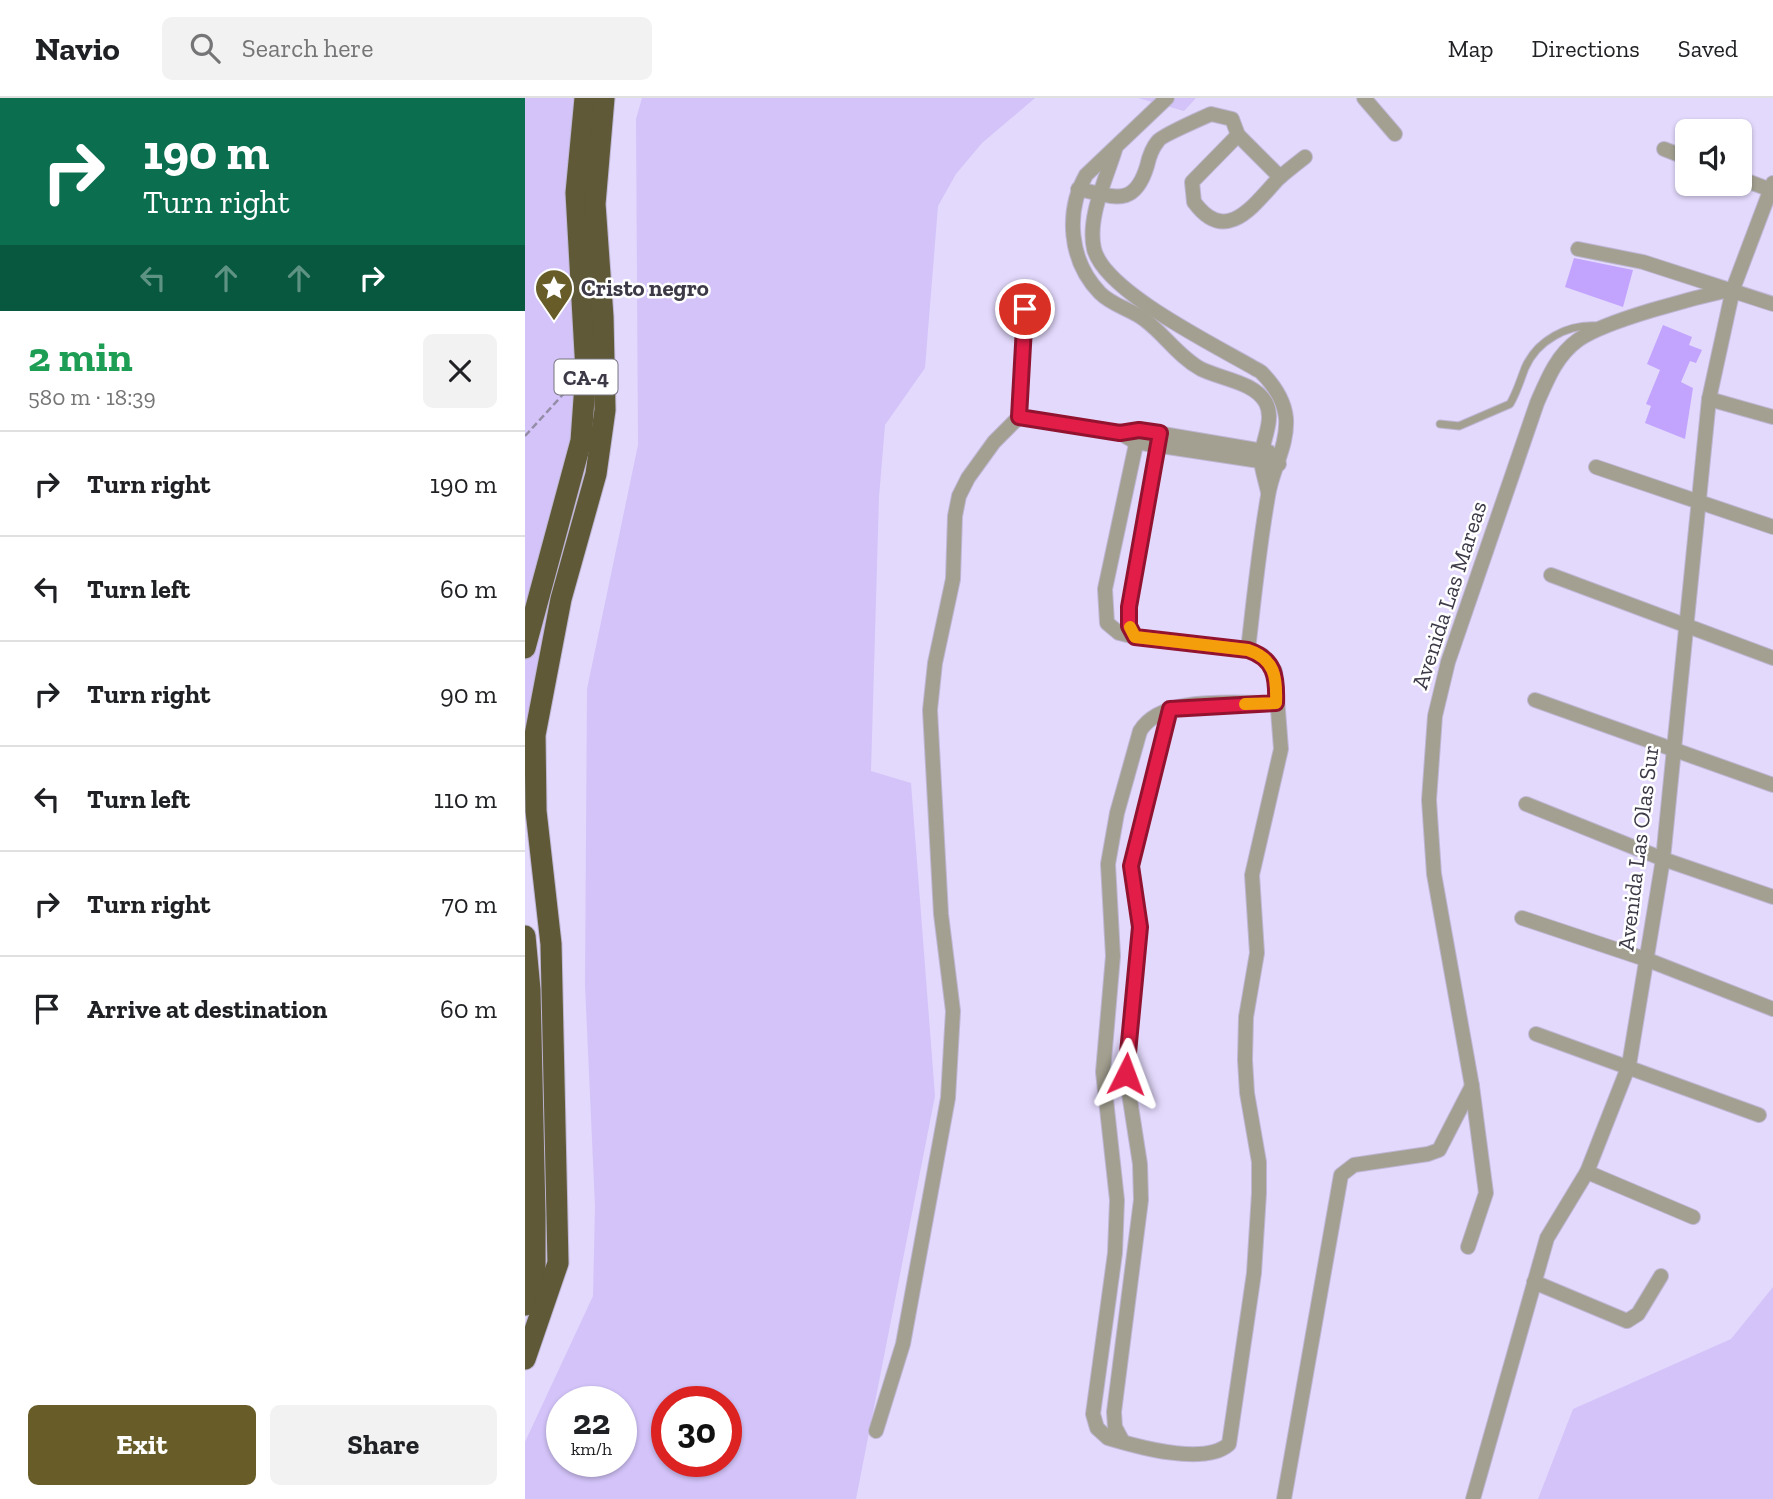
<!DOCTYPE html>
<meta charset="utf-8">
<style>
:root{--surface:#fff;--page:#f2f2f2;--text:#202124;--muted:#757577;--line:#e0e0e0;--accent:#685d29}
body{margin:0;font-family:"Zilla Slab",serif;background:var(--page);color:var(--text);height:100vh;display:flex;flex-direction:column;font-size:26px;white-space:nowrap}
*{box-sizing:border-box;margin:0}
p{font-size:23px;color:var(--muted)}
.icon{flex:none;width:38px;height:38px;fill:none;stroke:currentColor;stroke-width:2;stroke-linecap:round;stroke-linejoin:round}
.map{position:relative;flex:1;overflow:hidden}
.sheet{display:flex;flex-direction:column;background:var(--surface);width:525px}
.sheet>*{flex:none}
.hud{background:#0b6e4f;color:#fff;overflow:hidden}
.fabs{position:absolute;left:1150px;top:21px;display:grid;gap:14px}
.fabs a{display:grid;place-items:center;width:77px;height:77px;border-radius:10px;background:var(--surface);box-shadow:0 2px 5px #0004;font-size:35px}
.speed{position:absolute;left:21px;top:1288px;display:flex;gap:14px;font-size:35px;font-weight:700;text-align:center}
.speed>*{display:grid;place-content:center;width:91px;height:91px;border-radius:50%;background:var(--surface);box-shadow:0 2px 5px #0004;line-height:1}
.speed small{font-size:18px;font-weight:400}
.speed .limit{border:10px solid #d22;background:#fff;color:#111}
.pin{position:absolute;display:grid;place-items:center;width:60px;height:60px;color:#fff;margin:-30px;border:4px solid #fff;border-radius:50%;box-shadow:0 2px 7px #0007}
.me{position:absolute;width:77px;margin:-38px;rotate:3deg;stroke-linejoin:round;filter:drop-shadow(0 0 5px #0008)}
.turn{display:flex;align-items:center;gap:24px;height:147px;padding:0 28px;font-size:32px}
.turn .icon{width:91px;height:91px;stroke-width:2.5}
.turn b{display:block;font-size:49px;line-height:60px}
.lanes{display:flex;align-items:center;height:66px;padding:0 28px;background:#0003;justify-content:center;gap:35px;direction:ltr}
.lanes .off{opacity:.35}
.round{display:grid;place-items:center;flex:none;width:74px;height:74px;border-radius:10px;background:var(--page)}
.headline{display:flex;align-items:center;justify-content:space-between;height:119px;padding:0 28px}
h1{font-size:42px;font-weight:800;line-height:52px;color:#1e9e55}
.cta{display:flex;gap:14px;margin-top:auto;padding:14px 28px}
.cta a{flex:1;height:80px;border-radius:10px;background:var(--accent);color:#fff;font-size:28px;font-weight:800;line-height:80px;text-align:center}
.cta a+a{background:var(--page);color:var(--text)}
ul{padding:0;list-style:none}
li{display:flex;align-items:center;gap:21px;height:105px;padding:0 28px;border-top:2px solid var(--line)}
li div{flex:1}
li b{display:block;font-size:26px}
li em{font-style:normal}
header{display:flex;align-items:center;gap:42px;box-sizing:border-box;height:98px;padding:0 35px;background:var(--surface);border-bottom:2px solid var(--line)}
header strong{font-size:33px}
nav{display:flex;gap:38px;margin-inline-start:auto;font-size:24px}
.search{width:490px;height:63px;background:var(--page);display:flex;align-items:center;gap:18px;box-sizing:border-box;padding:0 24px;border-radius:10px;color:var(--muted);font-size:26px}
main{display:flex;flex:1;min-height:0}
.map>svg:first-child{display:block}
.green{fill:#d3c3f9;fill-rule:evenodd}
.building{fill:#c2a4fe}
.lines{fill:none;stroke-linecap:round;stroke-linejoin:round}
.lane-casing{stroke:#beb6d4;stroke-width:9}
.street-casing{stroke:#beb6d4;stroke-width:16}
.highway-casing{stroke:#beb6d4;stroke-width:23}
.path{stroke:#948da6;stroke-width:2.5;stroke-dasharray:7 3.5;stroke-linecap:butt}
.lane{stroke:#a3a091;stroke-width:7}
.street{stroke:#a3a091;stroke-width:14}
.highway{stroke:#5f5938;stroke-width:21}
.route-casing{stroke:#92132f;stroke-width:18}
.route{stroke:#e11d48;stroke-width:12}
.slow{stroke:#f59e0b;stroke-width:12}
.labels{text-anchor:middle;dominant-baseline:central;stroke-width:5;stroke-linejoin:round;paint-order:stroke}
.shield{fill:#fff;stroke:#77747e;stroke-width:2}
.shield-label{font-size:21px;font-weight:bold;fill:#3d3947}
.poi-label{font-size:23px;font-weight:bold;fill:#3d3947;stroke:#fff;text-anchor:start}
.street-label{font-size:23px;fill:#3d3947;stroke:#fff}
</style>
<header>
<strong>Navio</strong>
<div class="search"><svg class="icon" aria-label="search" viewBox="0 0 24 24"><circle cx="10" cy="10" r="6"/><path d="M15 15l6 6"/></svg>Search here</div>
<nav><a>Map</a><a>Directions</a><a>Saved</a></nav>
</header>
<main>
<section class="sheet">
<div class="hud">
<div class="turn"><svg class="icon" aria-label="right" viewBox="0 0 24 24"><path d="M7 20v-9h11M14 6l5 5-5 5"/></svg><div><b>190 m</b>Turn right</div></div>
<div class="lanes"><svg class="icon off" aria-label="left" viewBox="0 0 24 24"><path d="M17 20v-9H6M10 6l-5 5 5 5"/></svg><svg class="icon off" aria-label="ahead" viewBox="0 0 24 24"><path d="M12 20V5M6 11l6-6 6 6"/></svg><svg class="icon off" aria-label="ahead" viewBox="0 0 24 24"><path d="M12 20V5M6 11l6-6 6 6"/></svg><svg class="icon" aria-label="right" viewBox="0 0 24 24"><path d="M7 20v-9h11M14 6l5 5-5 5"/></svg></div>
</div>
<div class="headline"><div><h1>2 min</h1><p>580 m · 18:39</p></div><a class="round"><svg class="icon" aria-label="close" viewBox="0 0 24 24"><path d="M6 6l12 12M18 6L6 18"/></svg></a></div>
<ul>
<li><svg class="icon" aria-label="right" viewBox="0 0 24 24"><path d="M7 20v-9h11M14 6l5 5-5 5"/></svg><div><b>Turn right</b></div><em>190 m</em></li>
<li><svg class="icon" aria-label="left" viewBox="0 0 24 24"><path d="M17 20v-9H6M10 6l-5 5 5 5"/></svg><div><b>Turn left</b></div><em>60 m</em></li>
<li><svg class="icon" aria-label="right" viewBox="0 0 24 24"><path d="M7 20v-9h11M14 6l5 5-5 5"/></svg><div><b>Turn right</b></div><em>90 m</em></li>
<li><svg class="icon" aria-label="left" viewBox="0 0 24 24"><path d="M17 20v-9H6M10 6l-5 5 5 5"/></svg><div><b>Turn left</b></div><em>110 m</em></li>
<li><svg class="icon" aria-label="right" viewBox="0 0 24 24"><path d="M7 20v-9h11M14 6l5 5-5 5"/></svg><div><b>Turn right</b></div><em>70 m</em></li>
<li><svg class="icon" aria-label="arrive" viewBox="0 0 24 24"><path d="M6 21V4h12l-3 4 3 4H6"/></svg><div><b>Arrive at destination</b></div><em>60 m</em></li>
</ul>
<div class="cta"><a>Exit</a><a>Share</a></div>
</section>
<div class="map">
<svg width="1248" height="1401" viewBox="0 0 1248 1401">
<rect width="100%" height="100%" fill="#e3d9fc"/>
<g class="green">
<path d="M0,0H73L66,350L49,437L0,633Z"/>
<path d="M117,0H510L457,45L431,76L413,108L400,270L360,327L354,399L346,673L386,685L410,998L331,1401H0V1344L68,1198L70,1108L60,887L62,591L113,347L111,21ZM37,1304H96V1363H37ZM142,1304H201V1363H142Z"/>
<path d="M613,0H671L659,13Z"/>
<path d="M1248,1189V1401H1013L1048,1311L1206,1241Z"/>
</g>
<g class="building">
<path d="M1049,160L1108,172L1098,209L1040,189Z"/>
<path d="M1138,227L1167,239L1164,247L1177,252L1171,265L1165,263L1156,284L1168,290L1160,341L1120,325L1126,308L1121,306L1135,272L1122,266Z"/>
</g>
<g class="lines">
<defs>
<path id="lane" d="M915,326L934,328L985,306C992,294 995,283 1000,270C1012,242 1043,226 1072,228"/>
<g id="street">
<path d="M642,0L561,77C540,114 544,163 575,195C588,208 606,211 620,222C640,237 654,259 676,271C696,281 730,284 741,305C750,323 736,344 736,362C737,373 741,384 743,394"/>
<path d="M839,0L870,36"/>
<path d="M713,37L667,84L669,104C702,149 730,105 754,80C762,73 771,66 780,59"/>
<path d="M1139,51L1162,60"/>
<path d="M590,52C581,81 562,120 569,151C580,195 696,250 736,274C749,287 759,301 761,320C763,348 747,371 743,398C734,449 729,500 723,552"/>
<path d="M1214,80L1246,92"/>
<path d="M553,91C588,98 609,111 622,68C624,59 627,50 633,43C636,38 677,20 686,16L707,21L713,37L755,79"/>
<path d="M1053,151L1118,164L1248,206"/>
<path d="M1184,301L1248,319"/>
<path d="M494,319L500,211"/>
<path d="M614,332L580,491L582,525L594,535L610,539L723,552L737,557L750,573L756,651L727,777L732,855L721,919L720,962L722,995L734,1064V1095L729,1175L704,1346C680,1368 613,1349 583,1340L572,1330L568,1316L590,1155L592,1102L578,974L588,858L583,766L592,715L615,633C638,596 711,606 751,605"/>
<path d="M606,333L614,332L744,354"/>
<path d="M1071,369L1248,429"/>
<path d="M1026,477L1248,560"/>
<path d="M610,539L604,528V509L635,335"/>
<path d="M1010,602L1248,687"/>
<path d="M1001,706L1138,761L1248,799"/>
<path d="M997,820L1123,862L1248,911"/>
<path d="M1011,936L1234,1017"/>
<path d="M1062,1074L1168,1119"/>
<path d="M943,1149L961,1095L947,988L909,776L904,702L910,618L923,564L1012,305C1022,282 1031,258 1053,242C1081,222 1172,199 1208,191"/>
<path d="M1009,1184L1102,1223L1113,1216L1136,1178"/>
<path d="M351,1333L378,1246L423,1000L428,913L416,816L405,612L410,565L428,481L430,418L434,398L443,380L469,344L494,319L595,335L610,344L754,366"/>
<path d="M598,1344L590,1329L589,1314L616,1102L615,1066L601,976L615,829L606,768L645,611"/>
<path d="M759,1401L816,1077L829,1067L903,1056L914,1052L947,988"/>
<path d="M948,1401L1022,1140L1062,1074L1104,967L1138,761L1184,301L1208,191L1248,85"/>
</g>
<g id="highway">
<path d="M0,550L56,343L61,273L51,95L60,0"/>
<path d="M0,838L5,892L10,1116V1171L0,1207"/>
<path d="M0,1261L33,1165L26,846L11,713L10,637L36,501L71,376L80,312L78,219L70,106L79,0"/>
</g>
</defs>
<use href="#lane" class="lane-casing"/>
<use href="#street" class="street-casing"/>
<use href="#highway" class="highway-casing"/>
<path class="path" d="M0,338L43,291"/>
<use href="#lane" class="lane"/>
<use href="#street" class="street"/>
<use href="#highway" class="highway"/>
</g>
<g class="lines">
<defs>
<path id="route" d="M500,211L494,319L595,335L614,332L635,335L604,509V528L610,539L723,552C750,561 752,579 751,605L645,611L606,768L615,829L601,976"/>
</defs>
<use href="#route" class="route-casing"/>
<use href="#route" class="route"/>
<path class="slow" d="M605,529L610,539L723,552C750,561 752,579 751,605L720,606"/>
</g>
<defs>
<symbol id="sight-pin" viewBox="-11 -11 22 30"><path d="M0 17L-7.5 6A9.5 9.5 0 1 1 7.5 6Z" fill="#685d29" stroke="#fff"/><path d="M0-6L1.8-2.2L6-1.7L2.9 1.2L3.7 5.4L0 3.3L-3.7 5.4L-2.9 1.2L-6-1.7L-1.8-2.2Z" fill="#fff"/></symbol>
</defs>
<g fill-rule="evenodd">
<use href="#sight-pin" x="7" y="168" width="44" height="60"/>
</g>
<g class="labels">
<rect class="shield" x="29.5" y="261.5" width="63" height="35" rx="5"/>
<g class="shield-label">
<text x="61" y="279">CA-4</text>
</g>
<g class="poi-label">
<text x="56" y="190">Cristo negro</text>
</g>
<g class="street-label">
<text transform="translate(924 497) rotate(-72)">Avenida Las Mareas</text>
<text transform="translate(1113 750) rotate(-83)">Avenida Las Olas Sur</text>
</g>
</g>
</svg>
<div class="fabs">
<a><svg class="icon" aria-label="sound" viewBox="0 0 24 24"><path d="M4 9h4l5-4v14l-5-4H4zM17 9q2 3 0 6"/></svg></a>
</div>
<div class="speed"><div>22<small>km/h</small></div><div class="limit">30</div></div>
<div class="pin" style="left:500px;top:211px;background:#d93025"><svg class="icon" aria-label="arrive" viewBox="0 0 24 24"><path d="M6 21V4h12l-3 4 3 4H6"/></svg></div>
<svg class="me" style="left:601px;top:976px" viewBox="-20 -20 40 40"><path d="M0-17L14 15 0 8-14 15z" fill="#e11d48" stroke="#fff" stroke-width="4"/></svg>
</div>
</main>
